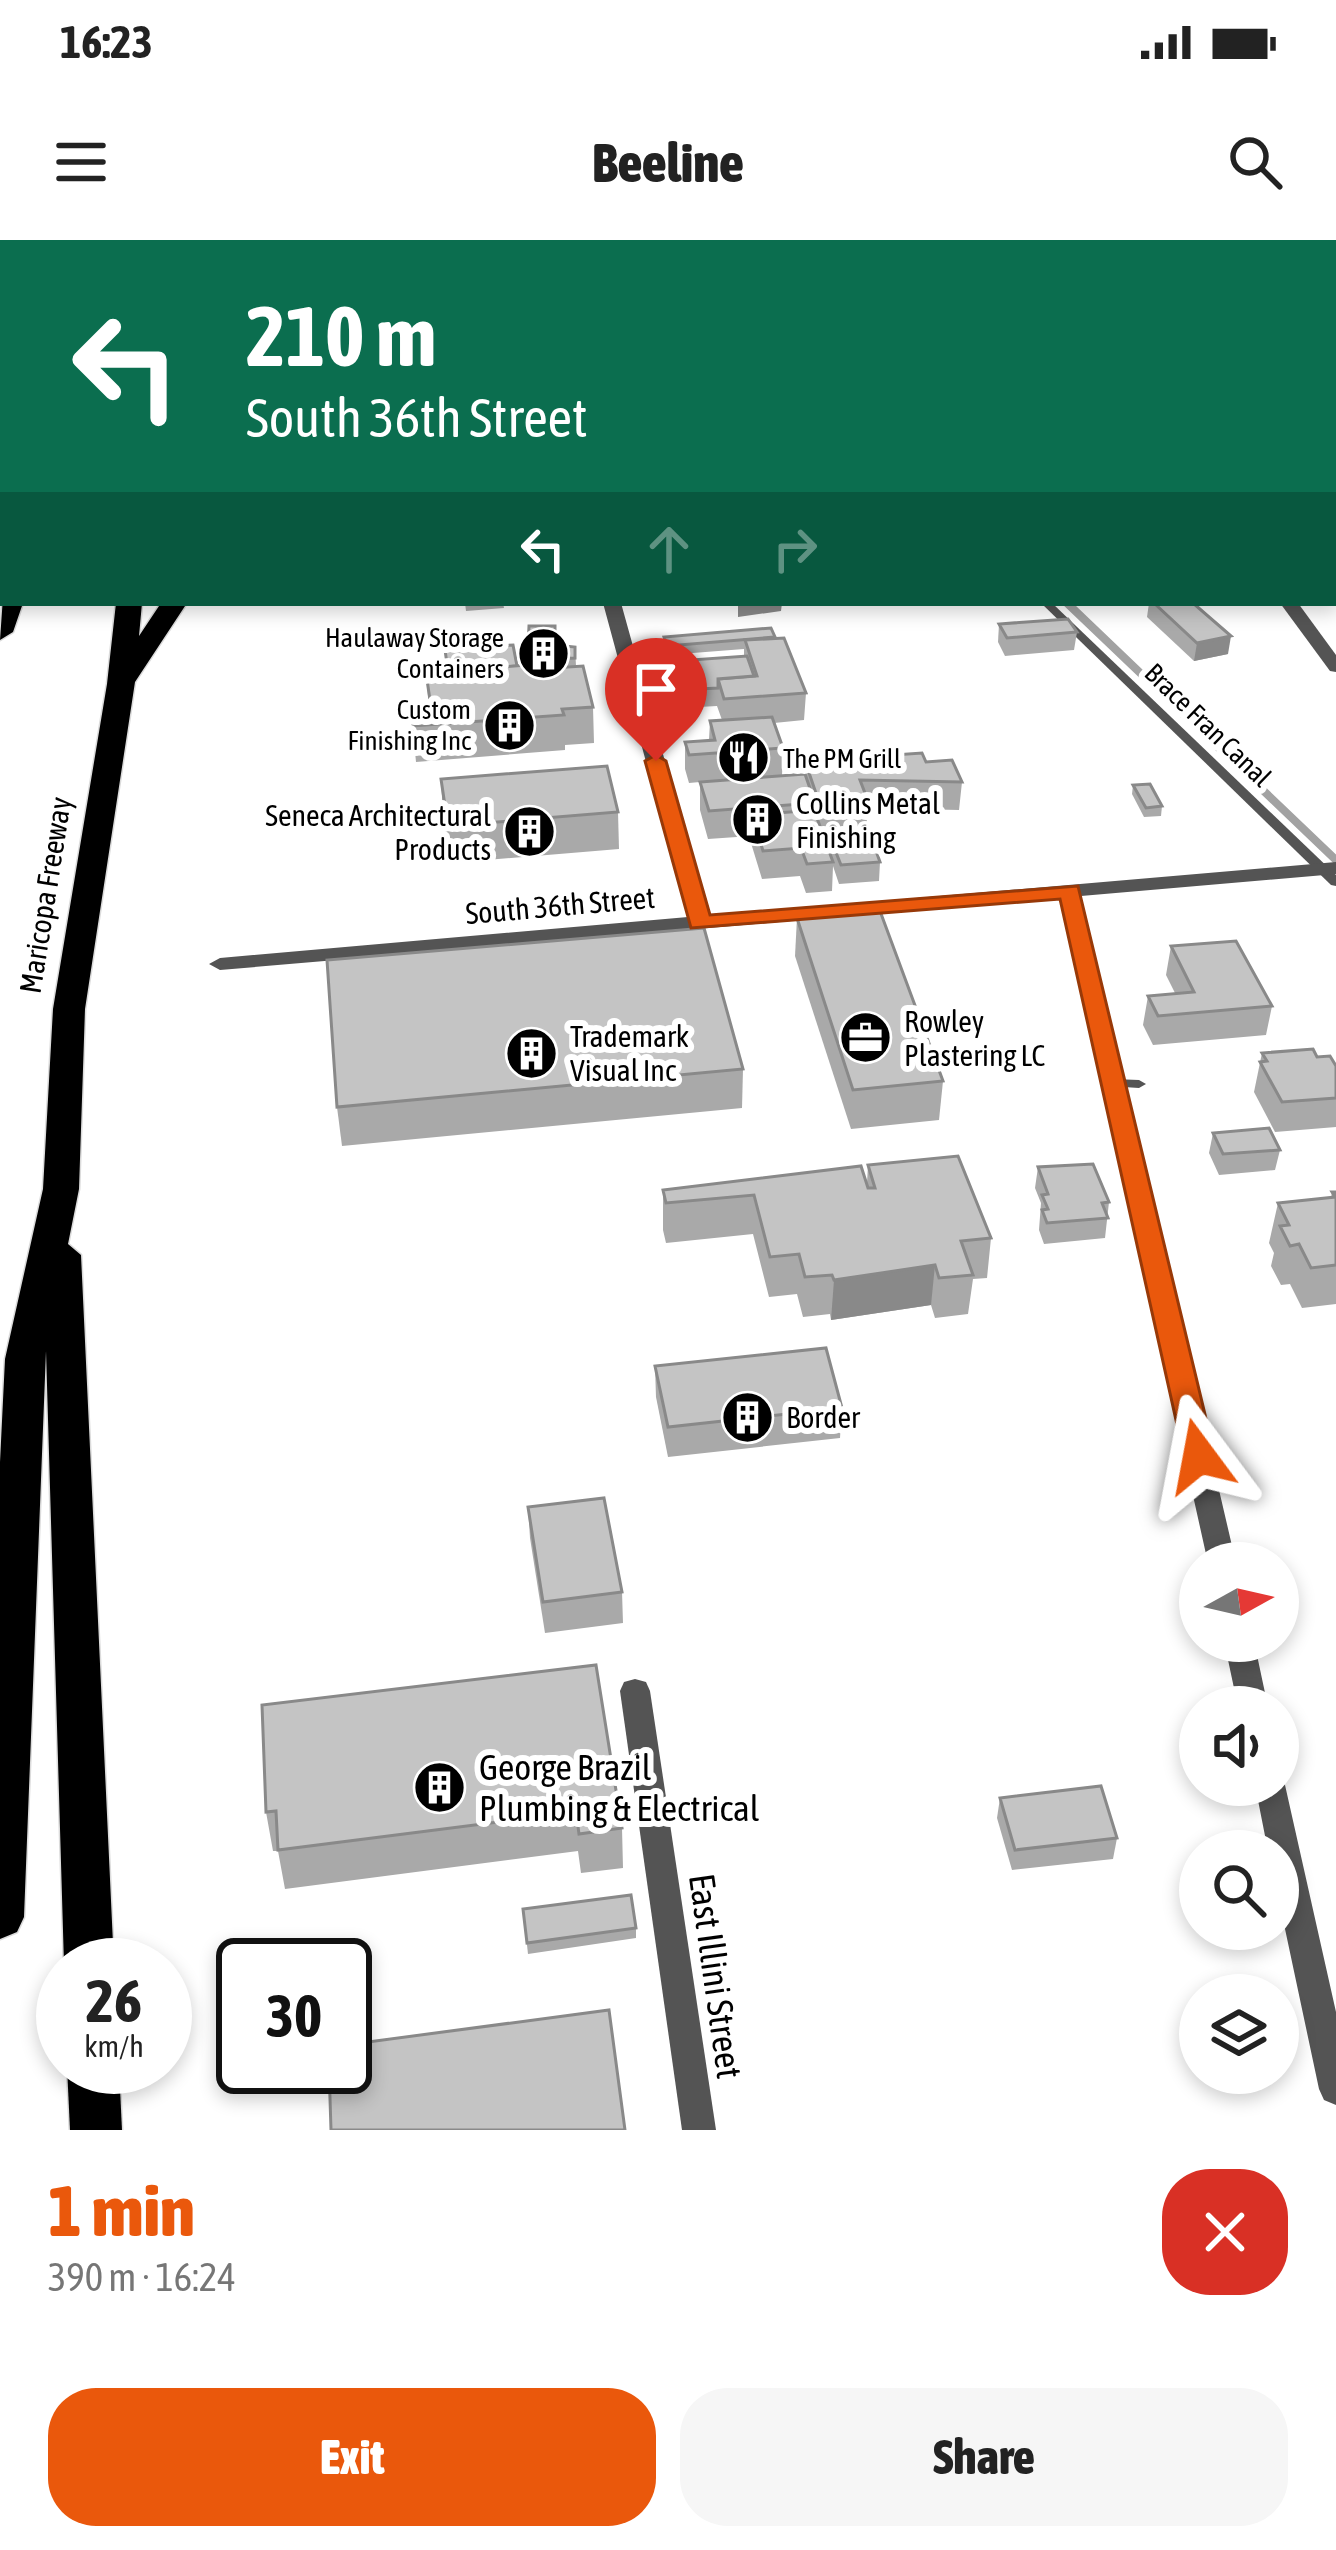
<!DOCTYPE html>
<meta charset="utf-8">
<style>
:root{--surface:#fff;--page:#f6f6f6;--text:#222;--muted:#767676;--accent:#ea580c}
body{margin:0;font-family:"Asap Condensed",sans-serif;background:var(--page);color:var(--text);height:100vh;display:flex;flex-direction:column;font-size:45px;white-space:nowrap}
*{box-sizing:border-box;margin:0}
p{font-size:39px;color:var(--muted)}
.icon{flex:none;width:66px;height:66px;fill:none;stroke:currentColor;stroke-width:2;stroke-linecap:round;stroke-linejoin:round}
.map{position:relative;height:1890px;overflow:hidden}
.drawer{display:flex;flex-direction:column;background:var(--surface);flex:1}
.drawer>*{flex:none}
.top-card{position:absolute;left:0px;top:0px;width:1338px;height:366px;box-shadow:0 6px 18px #0003;background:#0b6e4f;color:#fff;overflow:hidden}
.needle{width:78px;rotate:82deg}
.tools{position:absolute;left:1179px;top:1302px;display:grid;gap:24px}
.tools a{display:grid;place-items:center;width:120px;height:120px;border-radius:50%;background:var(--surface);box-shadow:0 6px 18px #0003;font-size:60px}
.speed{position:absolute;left:36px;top:1698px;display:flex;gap:24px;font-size:60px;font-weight:700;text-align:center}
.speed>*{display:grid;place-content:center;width:156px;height:156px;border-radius:50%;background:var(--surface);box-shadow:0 6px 18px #0003;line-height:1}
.speed small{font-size:30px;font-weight:400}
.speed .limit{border:6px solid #111;border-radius:18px;background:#fff;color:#111}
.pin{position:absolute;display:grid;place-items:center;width:102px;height:102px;color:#fff;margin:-123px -51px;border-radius:50% 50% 50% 0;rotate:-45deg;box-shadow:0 0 12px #0007}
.pin .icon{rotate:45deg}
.me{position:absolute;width:132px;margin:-66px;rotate:347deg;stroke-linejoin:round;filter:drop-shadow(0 0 9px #0008)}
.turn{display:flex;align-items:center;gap:42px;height:252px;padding:0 48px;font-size:54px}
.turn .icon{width:156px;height:156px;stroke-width:2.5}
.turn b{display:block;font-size:84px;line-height:102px}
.lanes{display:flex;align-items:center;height:114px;padding:0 48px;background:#0003;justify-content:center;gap:60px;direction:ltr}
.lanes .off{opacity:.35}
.round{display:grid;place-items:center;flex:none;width:126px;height:126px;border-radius:48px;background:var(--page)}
.summary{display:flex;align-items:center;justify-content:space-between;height:204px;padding:0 48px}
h1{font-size:72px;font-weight:800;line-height:90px;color:var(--accent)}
.cta{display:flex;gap:24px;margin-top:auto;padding:24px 48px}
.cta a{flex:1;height:138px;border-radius:48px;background:var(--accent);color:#fff;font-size:48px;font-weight:800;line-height:138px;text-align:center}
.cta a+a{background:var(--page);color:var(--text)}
.status{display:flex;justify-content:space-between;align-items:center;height:84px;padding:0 60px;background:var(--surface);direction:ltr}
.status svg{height:33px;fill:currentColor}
header{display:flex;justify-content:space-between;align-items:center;height:156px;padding:0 48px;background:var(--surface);font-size:54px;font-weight:800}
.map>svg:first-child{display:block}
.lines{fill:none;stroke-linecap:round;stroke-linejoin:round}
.stream{stroke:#a2a2a2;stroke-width:8}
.primary-casing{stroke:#dbdbdb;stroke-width:3}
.highway-casing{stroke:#dbdbdb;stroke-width:3}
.lane{fill:#545454;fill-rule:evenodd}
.street{fill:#545454;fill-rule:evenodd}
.primary{fill:#000;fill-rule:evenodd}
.highway{fill:#000;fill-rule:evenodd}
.wall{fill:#a9a9a9}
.shaded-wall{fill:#898989}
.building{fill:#c4c4c4;stroke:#898989;stroke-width:3}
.route{fill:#ea580c;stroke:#983908;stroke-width:3}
.labels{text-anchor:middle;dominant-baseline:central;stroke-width:12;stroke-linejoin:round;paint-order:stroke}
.far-poi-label{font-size:27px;fill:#000;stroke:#fff;text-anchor:end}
.far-street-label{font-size:27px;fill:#000;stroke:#fff}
.poi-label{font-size:30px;fill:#000;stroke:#fff;text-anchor:start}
.street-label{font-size:30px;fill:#000;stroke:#fff}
.near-poi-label{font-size:36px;fill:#000;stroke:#fff;text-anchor:start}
.near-street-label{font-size:36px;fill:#000;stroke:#fff}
</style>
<div class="status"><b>16:23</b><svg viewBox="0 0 49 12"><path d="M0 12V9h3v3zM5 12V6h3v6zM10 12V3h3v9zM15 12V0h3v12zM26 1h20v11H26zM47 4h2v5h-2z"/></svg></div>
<header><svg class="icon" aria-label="menu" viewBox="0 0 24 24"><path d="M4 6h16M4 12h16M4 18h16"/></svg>Beeline<svg class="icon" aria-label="search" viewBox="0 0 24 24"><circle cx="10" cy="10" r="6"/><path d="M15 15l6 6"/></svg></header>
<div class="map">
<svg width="1336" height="1890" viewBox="0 0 1336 1890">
<rect width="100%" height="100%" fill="#fff"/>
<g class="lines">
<path class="stream" d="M1067,363L1336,620"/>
<defs>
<g id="primary">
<path d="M882,0H926L928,3H884Z"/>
<path d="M990,0H1035L1037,3H992Z"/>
<rect x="1335" y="33" width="1" height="10"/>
</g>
<g id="highway">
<path d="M141,0H163L139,3Z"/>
<path d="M246,0H267L244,3Z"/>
<path d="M333,0H354L331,3Z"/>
<path d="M439,0H461L437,3Z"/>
<path d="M3,190V209L0,210V191Z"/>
<path d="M3,357V363H23L13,392L0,400Z"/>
<path d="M116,363H142L139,396L161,363H187L135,442L85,769L79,949L68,1004L81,1015L114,1725H64L46,1111L24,1677L17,1692L0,1699V1222L5,1119L43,949L53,769L107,444Z"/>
<path d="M67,1827H119L122,1890H70Z"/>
</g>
</defs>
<use href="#primary" class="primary-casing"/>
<use href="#highway" class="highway-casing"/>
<g class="lane">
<rect x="1335" y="203" width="1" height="7"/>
<path d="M1041,363H1052L1336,635V646L1331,645Z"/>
<path d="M1113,839L1139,840L1146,844L1139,848L1108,846L1106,843L1108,840Z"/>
</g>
<g class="street">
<path d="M54,0H68L52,3Z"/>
<path d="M1073,0H1087L1072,3Z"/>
<path d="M1102,0H1116L1101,3Z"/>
<path d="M3,63V73L0,74V64Z"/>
<path d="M603,363H621L708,676L1336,622V634L1081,656L1236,1323H1208L1060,658L220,730L209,724L220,718L688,677Z"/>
<path d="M1280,363H1298L1336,415V432L1330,431Z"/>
<path d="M1224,1401H1254L1268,1467H1238Z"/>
<path d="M635,1439L646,1442L650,1451L716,1890H682L620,1451L624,1442Z"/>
<path d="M1278,1535L1285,1545L1336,1772V1865L1324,1860L1319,1849L1278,1656V1611H1268L1255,1545H1278Z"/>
</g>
<use href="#primary" class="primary"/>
<use href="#highway" class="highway"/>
</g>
<g class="wall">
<path d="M662,0H803L804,3H662Z"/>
<path d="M465,363H503L504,368L466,371Z"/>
<path d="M1149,363H1193L1228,414L1194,421L1147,377Z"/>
<path d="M999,384L1077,392L1074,410L1005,416L998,402Z"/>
<path d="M664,397L774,398L806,453L804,480L774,483L783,508L782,536L804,534L805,521L926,522L962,542L959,570L868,568L866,589L822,593L831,615V600L880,622L879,641L839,644L833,626L832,651L806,653L800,636L762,639L751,603V596L708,599L700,570V542L689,543L685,529V502L709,500L710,481L722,480L717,466L699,467L694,450L665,453L662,441V422L744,417V409L667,415Z"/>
<path d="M575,407L576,426L593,467L594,503L565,505V510L416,522L411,469L429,467L426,433L446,431L445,410L517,426L529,425L528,408Z"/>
<path d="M441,539L618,572L619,609L450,623L443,576Z"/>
<path d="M1133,545L1162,566L1161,576L1144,577L1132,554Z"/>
<path d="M797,678L943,841L939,880L851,889L795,716Z"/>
<path d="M1171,706L1272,766L1266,795L1153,805L1143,785L1148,756L1175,753L1166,735Z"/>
<path d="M1262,813L1317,817L1336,826V887L1275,892L1254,852Z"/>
<path d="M743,829L742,868L342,906L337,867Z"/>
<path d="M1213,893L1280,910L1275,930L1219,935L1209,913Z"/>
<path d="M868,925L991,998L987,1038L973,1039L968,1074L935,1078L931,1065L831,1080L830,1074L803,1077L797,1054L769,1057L753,994L666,1003L663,990V950L867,943Z"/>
<path d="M1038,927L1109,962L1105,998L1044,1004L1039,990L1041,963L1035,948Z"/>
<path d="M1332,952H1336V1064L1302,1068L1290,1044L1281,1045L1271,1026L1274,1013L1269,1003L1278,963L1331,958Z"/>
<path d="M655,1126L842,1168L840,1198L668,1217L656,1157Z"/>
<path d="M528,1267L622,1352L623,1383L545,1393L530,1298Z"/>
<path d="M262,1465L622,1588L623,1628L581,1633L578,1611L285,1649L278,1611H273L266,1572Z"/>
<path d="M1000,1558L1117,1598L1113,1619L1012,1630L997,1578Z"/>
<path d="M523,1669L636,1688V1698L528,1714Z"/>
</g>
<g class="shaded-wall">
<path d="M738,363H782L781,371L738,377Z"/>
<path d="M1231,396L1228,414L1194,421L1197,403Z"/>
<path d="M935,1025L931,1065L831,1080L834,1040Z"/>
</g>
<g class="building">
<path d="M696,0H803L804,1L790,3H677Z"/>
<path d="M1154,363H1193L1231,396L1197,403Z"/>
<path d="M1068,379L1077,392L1007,398L999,384Z"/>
<path d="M529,386H555V405L575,407V418L538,420V408H528Z"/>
<path d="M771,388L775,397L667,406L664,397Z"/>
<path d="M784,398L806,453L724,459L718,439L757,436L745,400Z"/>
<path d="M513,405L517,426L448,431L445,410Z"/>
<path d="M747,416L754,436L718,439V448L699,449L694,432L665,434L662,422Z"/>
<path d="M552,423L553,428L583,426L593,467L562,469L564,475L413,486L411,469L431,467L426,433Z"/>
<path d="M772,477L783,508L689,515L685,502L715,500L710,481Z"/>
<path d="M922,513L926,522L952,520L962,542L860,540L868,561L820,565L805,521Z"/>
<path d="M607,526L618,572L448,586L441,539Z"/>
<path d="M805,534L815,563L709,571L700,542Z"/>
<path d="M1150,544L1162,566L1146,568L1133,545Z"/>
<path d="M814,570L833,622L807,624L801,608L763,611L752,575Z"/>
<path d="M871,597L880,622L841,625L831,600Z"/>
<path d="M880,671L943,841L853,850L797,678Z"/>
<path d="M704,688L743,829L337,867L327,720Z"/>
<path d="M1236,701L1272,766L1158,776L1148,756L1194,752L1171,706Z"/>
<path d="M1313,809L1317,817L1330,816L1336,826V858L1282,862L1260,822L1267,821L1262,813Z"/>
<path d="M1269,888L1280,910L1223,914L1213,893Z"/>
<path d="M958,916L991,998L961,1001L973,1035L939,1038L935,1025L834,1040L832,1035L805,1037L799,1014L770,1017L754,955L666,963L663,950L861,926L868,948H875L868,925Z"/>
<path d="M1093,924L1109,962L1102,963L1108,978L1047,983L1042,970L1048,969L1042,955L1048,954L1038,927Z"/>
<path d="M1332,952H1336V1025L1311,1028L1299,1004L1290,1006L1280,986L1289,985L1278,963L1335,957Z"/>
<path d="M826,1108L842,1168L668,1187L655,1126Z"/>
<path d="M604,1258L622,1352L543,1362L528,1267Z"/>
<path d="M596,1425L622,1588L579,1594L576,1572L278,1610L276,1571L266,1572L262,1465Z"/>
<path d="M1101,1546L1117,1598L1015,1610L1000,1558Z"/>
<path d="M631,1655L636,1688L527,1703L523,1669Z"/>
<path d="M609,1770L625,1890H331L329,1827H345V1805Z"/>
</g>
<path class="route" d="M656,515L666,521L710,675L1078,646L1215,1216L1210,1225H1188L1184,1216L1060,659L691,688L645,521Z"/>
<defs>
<symbol id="building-disc" viewBox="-11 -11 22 22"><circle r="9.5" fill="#000" stroke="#fff"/><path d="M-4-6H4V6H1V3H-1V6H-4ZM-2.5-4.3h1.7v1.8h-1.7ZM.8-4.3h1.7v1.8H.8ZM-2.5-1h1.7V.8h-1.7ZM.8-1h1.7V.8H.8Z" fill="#fff"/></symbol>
<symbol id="restaurant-disc" viewBox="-11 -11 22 22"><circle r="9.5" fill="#000" stroke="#fff"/><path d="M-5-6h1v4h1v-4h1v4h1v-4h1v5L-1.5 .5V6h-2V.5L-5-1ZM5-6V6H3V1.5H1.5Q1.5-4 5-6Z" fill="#fff"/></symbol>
<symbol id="office-disc" viewBox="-11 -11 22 22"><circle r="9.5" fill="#000" stroke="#fff"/><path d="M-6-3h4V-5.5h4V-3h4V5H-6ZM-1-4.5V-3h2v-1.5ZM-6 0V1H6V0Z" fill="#fff"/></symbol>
</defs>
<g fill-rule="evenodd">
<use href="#building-disc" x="514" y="384" width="59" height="59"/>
<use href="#building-disc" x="480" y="456" width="59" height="59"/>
<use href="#restaurant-disc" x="714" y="488" width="59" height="59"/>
<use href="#building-disc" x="728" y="550" width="59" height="59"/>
<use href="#building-disc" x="500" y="562" width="59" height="59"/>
<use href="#office-disc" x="836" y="768" width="59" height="59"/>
<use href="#building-disc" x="502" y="784" width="59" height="59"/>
<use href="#building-disc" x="718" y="1148" width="59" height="59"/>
<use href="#building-disc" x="410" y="1518" width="59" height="59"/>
</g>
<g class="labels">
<g class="far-poi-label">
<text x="504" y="397">Haulaway Storage<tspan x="504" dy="31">Containers</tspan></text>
<text x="471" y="469">Custom<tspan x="471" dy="31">Finishing Inc</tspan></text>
<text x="783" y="518" text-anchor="start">The PM Grill</text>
</g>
<g class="far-street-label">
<text transform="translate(1208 485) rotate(44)">Brace Fran Canal</text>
</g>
<g class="poi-label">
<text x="796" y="563">Collins Metal<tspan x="796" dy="34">Finishing</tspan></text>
<text x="491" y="575" text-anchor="end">Seneca Architectural<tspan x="491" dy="34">Products</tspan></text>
<text x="904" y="781">Rowley<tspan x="904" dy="34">Plastering LC</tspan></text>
<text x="570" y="796">Trademark<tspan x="570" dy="34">Visual Inc</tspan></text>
<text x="786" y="1177">Border</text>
</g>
<g class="street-label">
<text transform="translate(45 655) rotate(-81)">Maricopa Freeway</text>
<text transform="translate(560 665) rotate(-5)">South 36th Street</text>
</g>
<g class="near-poi-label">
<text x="479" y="1527">George Brazil<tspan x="479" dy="41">Plumbing &amp; Electrical</tspan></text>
</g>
<g class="near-street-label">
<text transform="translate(716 1736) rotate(82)">East Illini Street</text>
</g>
</g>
</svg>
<div class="tools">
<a><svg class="needle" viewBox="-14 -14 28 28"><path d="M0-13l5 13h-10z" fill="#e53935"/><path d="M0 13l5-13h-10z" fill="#767676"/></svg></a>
<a><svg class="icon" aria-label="sound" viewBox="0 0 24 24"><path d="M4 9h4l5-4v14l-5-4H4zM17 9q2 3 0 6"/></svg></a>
<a><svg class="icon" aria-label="search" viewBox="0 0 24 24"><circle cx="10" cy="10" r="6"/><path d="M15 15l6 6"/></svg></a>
<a><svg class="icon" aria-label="layers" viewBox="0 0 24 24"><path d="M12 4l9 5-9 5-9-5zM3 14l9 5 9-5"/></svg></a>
</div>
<div class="speed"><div>26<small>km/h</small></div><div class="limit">30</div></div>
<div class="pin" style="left:656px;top:521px;background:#d93025"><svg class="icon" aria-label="arrive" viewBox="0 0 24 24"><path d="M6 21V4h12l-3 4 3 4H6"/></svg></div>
<svg class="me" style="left:1199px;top:1216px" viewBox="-20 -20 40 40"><path d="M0-17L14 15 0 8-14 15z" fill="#ea580c" stroke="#fff" stroke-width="4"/></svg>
<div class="top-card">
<div class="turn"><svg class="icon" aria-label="left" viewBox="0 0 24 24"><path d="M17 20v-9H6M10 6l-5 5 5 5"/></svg><div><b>210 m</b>South 36th Street</div></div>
<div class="lanes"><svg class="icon" aria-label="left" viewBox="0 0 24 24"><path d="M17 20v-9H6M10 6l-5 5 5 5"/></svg><svg class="icon off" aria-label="ahead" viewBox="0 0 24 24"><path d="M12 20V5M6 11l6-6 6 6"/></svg><svg class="icon off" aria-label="right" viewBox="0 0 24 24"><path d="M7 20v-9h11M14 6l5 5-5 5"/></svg></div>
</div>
</div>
<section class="drawer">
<div class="summary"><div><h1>1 min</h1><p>390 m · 16:24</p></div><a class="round" style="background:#d93025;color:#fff"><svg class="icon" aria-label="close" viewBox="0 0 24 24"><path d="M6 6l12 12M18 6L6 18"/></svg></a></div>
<div class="cta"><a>Exit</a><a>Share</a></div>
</section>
